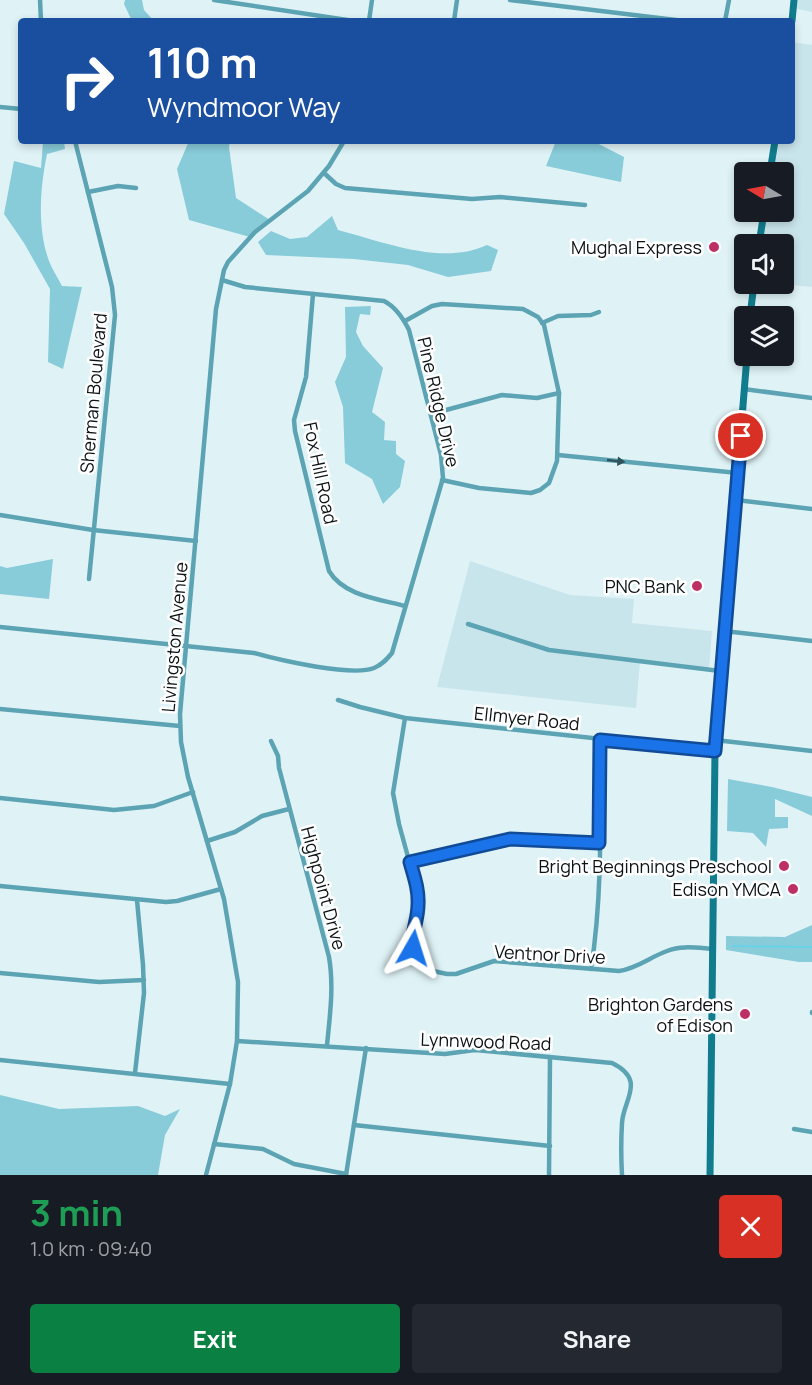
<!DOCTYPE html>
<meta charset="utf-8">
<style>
:root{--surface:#171b24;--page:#242831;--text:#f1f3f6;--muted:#9ea1a6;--accent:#0b8043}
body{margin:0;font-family:Manrope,sans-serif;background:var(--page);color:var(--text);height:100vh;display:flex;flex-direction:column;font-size:22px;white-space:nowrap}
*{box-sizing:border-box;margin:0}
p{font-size:20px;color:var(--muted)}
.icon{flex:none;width:33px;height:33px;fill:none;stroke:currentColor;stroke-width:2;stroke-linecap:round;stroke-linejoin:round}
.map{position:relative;height:1175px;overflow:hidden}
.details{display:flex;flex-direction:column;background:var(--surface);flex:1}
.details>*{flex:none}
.guide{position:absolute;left:18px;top:18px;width:777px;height:126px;border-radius:6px;box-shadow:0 3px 9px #0003;background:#1a4fa0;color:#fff;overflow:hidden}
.needle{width:39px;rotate:280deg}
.fabs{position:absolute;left:734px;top:162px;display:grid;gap:12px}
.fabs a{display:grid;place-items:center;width:60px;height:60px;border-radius:6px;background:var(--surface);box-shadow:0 3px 9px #0003;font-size:30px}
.pin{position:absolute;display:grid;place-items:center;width:51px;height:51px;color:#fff;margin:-26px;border:3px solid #fff;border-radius:50%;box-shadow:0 2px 6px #0007}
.me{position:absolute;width:66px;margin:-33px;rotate:6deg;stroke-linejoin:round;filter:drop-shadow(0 0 4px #0008)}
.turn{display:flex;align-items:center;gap:21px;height:126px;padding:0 30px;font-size:27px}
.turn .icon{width:78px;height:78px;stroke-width:2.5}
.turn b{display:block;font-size:42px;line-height:51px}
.round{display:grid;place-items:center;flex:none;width:63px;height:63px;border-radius:6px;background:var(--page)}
.summary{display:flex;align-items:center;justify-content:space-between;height:102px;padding:0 30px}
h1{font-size:36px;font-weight:700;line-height:45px;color:#1e9e55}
.action{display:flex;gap:12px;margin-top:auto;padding:12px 30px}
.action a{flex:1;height:69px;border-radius:6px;background:var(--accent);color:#fff;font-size:24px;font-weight:700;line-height:69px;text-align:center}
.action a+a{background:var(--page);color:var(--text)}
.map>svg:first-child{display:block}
.built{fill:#c9e5ec}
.green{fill:#88cbd9}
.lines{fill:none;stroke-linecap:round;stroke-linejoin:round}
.stream{stroke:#62d4ea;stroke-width:1.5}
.street{stroke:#5ca4b3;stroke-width:4.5}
.secondary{stroke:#107c8d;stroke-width:7}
.oneway{fill:#30545c}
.route-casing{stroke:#114b97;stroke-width:15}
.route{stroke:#1a73e8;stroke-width:10}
.poi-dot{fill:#bc3066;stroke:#fff;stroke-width:2}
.labels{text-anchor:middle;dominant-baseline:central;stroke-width:5;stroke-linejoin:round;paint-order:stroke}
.poi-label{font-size:18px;fill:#0c1315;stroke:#fff;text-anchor:end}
.street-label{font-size:18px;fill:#0c1315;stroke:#fff}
</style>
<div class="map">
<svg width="812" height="1175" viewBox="0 0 812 1175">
<rect width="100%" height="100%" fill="#dff3f7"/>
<g class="built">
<path d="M794,0H812V12L793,8Z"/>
<path d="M792,42L812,45V287L782,284L783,244H759L764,212H783V172H770L775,141H792Z"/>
<path d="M470,561L570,595L634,599L632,623L712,631L709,669L640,662L636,708L437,687Z"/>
</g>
<g class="green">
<path d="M125,0H142L144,10L154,21H132L124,4Z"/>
<path d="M43,141H64L65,149L47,154C40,188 37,228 49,261C52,269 58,278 62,286L82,287L63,369L48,362L50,289L24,243L4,214L14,161L41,168Z"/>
<path d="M189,141H230L229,147L236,198L270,220L250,237L189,220L177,169Z"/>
<path d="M556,141H593L624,157L621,182L546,166Z"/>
<path d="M332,216L338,230C384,242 442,266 487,245L498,250L491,271L448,277L408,265L354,259L266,255L258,242L271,231L290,239L307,237Z"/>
<path d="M371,306L370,315L360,314L356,332L363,346L383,368L372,412L385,422L384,440L396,441V454L405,461L400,487L383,504L372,479L345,463L343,407L335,382L346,357L345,307Z"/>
<path d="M53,559L49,599L0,594V566L7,568Z"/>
<path d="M728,779L772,787L812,797V816L775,799V817H788V828L769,829L766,847L753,833L727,831Z"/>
<path d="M812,925V962H799L726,950V936L785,937Z"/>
<path d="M0,1095L59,1109L138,1106L165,1116L180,1109L165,1135L158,1175H0Z"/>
</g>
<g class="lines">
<path class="stream" d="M732,946L812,947"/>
<g class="street">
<path d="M40,0L41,21"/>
<path d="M214,0L354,21"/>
<path d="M510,0L684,21"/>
<path d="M369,21L372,0"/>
<path d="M454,21L457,0"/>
<path d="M725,21L729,0"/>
<path d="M0,107L21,109"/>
<path d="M75,141L112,287L115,315L89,579"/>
<path d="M324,173L336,184L345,188L472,199L500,197L585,205"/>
<path d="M88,192L118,186L136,188"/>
<path d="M313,294L306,377L294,420L295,431L329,571C344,596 379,599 405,606"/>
<path d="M405,321L432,306L442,304L523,309L538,317L544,325L559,393L557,461L549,483L540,490L531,493L479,488L442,480"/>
<path d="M542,323L558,316L591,315L599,312"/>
<path d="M744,389L812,398"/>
<path d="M431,414L502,395L537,398L559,393"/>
<path d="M558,455L738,473"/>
<path d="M736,500L812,509"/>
<path d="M0,515L93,530L196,541"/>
<path d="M468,624L549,650L720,671"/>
<path d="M0,627L254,653C279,660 352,677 374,668C382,665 387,659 392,653L443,478L441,455L409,330C403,318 396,307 384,301L245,287L222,280"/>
<path d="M724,631L812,641"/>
<path d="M338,700L360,707L405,718L715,751"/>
<path d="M0,709L180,726"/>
<path d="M405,718L393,793L399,824L417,890L418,911L412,940L413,948L420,961L433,971L447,974H456L494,961L619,971C638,968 650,957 667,951C681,945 698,948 713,949"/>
<path d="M715,740L812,751"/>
<path d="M271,741L278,756L279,768L329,957C334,986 330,1015 327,1045"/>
<path d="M0,798L114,810L154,806L193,792"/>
<path d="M207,841L235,832L262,816L289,809"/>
<path d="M410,862L510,839L599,843"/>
<path d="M0,886L166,902L177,901L221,889"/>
<path d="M591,969C603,893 600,816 600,740"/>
<path d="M0,973L99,982L144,980"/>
<path d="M812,1012V1013"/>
<path d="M237,1041L445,1054L475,1050L612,1063C647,1080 623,1100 622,1123C621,1140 621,1158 622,1175"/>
<path d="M0,1060L230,1084"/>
<path d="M135,1073L144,993L143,965L137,900"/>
<path d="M354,1125L550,1146"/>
<path d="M794,1129L812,1132"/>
<path d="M214,1144L263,1149L294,1164L346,1174"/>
<path d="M206,1175L230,1084L237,1041L238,982L224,899L188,777L181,742L180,714L216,309L224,270L228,262L255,232L308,191L329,166L344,141"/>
<path d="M346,1175L366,1048"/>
<path d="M549,1175L550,1057"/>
</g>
<g class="secondary">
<path d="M792,21L794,0"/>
<path d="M770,172L775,141"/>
<path d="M759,244L764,212"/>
<path d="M750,316L754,284"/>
<path d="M710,1175L715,751L747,356"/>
</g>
</g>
<defs><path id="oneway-solid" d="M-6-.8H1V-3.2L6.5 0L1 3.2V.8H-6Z" transform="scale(1.5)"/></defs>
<use class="oneway" href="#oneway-solid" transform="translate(616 461) rotate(6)"/>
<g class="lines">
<defs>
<path id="route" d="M413,948C411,932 418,920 418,905C419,890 414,876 410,862L510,839L599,843L600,740L715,751L741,436"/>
</defs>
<use href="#route" class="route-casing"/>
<use href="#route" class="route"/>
</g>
<g class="poi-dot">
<circle cx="714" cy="247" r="6"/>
<circle cx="697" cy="586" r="6"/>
<circle cx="784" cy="866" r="6"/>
<circle cx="793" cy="889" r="6"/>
<circle cx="745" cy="1014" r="6"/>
</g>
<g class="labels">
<g class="poi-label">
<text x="702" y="247">Mughal Express</text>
<text x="685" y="586">PNC Bank</text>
<text x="772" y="866">Bright Beginnings Preschool</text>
<text x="781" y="889">Edison YMCA</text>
<text x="733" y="1004">Brighton Gardens<tspan x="733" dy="21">of Edison</tspan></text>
</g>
<g class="street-label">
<text transform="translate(93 393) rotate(-85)">Sherman Boulevard</text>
<text transform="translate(439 402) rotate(77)">Pine Ridge Drive</text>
<text transform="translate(321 473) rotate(78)">Fox Hill Road</text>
<text transform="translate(174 637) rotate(-85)">Livingston Avenue</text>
<text transform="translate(527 718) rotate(6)">Ellmyer Road</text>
<text transform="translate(324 888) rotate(75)">Highpoint Drive</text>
<text transform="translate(550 954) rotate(3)">Ventnor Drive</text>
<text transform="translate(486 1041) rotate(2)">Lynnwood Road</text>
</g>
</g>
</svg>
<div class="fabs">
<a><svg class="needle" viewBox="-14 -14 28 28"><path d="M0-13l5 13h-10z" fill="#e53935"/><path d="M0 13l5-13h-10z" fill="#9ea1a6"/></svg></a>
<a><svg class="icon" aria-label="sound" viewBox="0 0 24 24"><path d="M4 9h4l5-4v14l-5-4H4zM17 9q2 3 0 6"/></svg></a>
<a><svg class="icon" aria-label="layers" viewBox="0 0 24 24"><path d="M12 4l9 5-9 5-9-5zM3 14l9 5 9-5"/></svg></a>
</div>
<div class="pin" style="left:741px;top:436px;background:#d93025"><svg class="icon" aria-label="arrive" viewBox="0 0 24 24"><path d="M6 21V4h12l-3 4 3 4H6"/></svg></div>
<svg class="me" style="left:413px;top:948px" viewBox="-20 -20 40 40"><path d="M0-17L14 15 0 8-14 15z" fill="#1a73e8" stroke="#fff" stroke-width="4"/></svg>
<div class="guide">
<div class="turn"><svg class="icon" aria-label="right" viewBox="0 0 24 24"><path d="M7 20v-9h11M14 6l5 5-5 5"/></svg><div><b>110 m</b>Wyndmoor Way</div></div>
</div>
</div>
<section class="details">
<div class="summary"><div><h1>3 min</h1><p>1.0 km · 09:40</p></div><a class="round" style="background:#d93025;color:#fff"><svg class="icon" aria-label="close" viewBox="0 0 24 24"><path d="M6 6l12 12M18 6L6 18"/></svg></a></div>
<div class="action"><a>Exit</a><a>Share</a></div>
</section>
